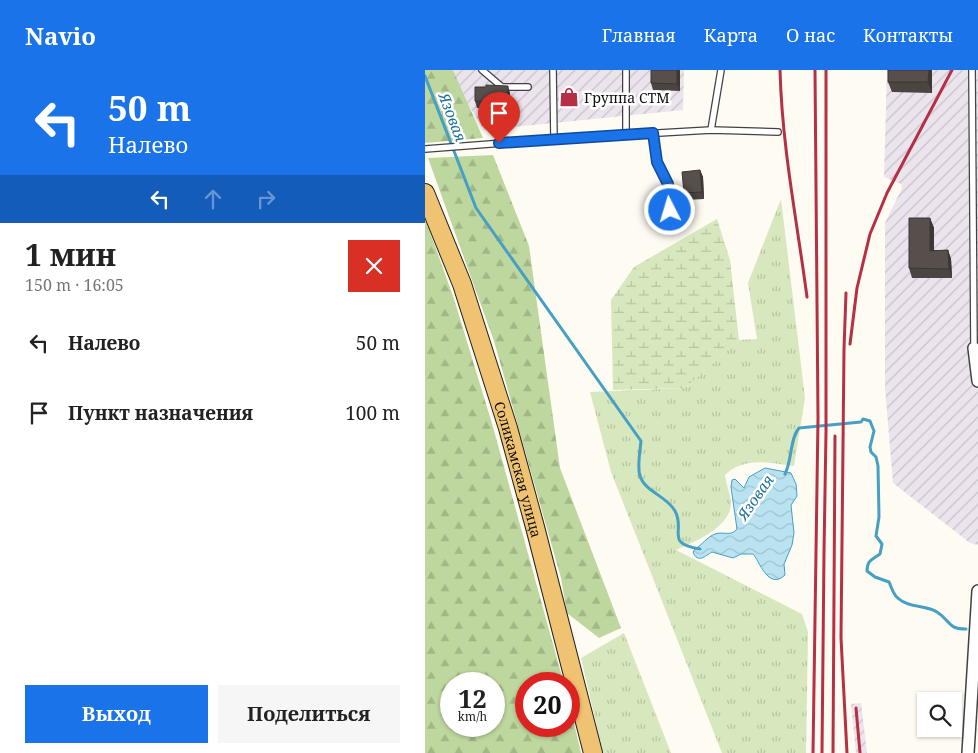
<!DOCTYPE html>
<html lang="ru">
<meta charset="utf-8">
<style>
:root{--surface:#fff;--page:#f6f6f6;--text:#222;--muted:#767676;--accent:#1a73e8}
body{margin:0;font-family:"Noto Serif",serif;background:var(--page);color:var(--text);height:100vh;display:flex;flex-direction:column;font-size:19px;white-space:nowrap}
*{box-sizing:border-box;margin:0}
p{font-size:16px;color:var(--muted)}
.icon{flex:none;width:28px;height:28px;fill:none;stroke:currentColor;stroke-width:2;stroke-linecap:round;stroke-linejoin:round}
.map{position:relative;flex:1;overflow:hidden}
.details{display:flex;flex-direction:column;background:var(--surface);width:425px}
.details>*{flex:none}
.guide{background:#1a73e8;color:#fff;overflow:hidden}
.fabs{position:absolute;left:492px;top:622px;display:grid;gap:10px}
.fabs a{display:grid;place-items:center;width:45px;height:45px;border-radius:0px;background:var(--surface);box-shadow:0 1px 4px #0004;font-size:25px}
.speed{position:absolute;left:15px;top:602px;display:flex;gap:10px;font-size:25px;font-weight:700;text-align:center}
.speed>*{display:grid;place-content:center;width:65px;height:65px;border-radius:50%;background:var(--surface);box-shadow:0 1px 4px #0004;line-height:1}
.speed small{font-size:12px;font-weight:400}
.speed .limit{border:8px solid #d22;background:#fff;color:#111}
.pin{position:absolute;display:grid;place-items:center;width:42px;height:42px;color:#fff;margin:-51px -21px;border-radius:50% 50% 50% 0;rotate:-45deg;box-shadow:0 0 5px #0007}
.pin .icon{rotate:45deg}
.me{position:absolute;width:55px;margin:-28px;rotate:355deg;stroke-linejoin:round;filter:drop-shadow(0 0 4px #0008)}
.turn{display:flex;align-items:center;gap:18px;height:105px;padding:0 25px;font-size:22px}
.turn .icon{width:65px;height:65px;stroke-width:2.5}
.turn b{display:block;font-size:35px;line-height:42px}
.lanes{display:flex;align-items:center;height:48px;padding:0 25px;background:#0003;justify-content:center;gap:25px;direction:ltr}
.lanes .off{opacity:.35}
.round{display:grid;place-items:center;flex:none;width:52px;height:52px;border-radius:0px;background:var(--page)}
.overview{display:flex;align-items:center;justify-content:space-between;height:85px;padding:0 25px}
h1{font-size:30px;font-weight:700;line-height:38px}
.button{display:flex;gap:10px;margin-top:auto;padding:10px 25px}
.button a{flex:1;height:58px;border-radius:0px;background:var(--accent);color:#fff;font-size:20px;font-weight:700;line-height:58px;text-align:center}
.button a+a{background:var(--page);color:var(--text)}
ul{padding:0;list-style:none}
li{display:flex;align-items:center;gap:15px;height:70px;padding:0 25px}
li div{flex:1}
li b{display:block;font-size:19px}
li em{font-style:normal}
header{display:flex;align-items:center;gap:30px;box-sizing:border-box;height:70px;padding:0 25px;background:var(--accent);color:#fff}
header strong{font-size:24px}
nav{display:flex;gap:28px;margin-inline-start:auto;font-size:18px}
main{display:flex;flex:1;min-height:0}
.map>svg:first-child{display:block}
.industrial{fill:url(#industrial-furrows)}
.grass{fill:url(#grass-tufts)}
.forest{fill:url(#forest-firs);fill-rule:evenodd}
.wetland{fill:url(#wetland-marsh)}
.water{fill:url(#water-waves);stroke:#469fc4}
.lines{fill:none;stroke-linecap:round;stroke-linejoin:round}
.stream{stroke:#469fc4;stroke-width:3}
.lane-casing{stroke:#424242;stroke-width:8}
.street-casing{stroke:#424242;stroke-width:14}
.primary-casing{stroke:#202020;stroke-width:20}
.lane{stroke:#fff;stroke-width:5.5}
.street{stroke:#fff;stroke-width:11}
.primary{stroke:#efc371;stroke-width:18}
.rail{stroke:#b63045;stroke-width:3}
.wall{fill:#4b4441}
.shaded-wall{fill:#3d3735}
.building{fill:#574f4c;stroke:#3d3735}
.route-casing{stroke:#114b97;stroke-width:12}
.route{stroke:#1a73e8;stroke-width:9}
.labels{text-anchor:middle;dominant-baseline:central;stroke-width:5;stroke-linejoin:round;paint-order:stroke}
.poi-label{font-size:14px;fill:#0f0f0f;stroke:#fff;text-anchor:start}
.street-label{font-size:14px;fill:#0f0f0f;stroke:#fff}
.water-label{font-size:15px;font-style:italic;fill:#207199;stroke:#fff}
</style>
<header>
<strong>Navio</strong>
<nav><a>Главная</a><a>Карта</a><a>О нас</a><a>Контакты</a></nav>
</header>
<main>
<section class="details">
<div class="guide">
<div class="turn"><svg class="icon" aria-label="left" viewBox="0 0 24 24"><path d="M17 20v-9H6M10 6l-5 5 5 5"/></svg><div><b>50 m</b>Налево</div></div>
<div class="lanes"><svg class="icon" aria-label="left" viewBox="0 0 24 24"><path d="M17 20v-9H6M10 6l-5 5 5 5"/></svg><svg class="icon off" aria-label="ahead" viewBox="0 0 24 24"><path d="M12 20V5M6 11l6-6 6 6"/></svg><svg class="icon off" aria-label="right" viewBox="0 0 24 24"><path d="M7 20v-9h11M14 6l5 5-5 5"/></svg></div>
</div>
<div class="overview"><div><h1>1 мин</h1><p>150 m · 16:05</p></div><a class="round" style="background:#d93025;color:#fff"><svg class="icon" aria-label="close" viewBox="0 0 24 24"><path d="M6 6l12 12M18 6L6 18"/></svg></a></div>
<ul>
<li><svg class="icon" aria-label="left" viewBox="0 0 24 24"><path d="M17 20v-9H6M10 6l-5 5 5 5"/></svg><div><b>Налево</b></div><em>50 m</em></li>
<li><svg class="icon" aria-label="arrive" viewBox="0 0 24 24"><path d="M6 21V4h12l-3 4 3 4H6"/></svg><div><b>Пункт назначения</b></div><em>100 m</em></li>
</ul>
<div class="button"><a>Выход</a><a>Поделиться</a></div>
</section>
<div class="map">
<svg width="553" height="683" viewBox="0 0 553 683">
<defs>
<pattern id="industrial-furrows" width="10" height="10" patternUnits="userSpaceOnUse" patternTransform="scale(1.25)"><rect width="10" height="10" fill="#ebe4ed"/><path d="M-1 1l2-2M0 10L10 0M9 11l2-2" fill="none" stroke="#c8c2ca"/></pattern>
<pattern id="grass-tufts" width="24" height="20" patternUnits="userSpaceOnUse" patternTransform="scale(1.25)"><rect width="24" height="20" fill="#d7e7be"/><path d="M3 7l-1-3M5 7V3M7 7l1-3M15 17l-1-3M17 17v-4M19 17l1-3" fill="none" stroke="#b7c5a2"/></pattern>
<pattern id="forest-firs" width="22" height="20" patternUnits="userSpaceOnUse" patternTransform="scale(1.25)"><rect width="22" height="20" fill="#bdd79e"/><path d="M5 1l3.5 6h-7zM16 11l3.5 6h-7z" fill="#a1b787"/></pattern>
<pattern id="wetland-marsh" width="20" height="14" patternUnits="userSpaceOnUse" patternTransform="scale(1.25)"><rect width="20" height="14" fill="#d7e7be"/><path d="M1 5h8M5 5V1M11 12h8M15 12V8" fill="none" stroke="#b7c5a2"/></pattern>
<pattern id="water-waves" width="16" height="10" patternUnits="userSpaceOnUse" patternTransform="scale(1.25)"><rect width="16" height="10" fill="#bae3f2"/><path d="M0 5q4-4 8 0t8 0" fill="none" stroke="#9fc2ce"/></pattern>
</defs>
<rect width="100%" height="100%" fill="#fefbf2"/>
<g class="industrial">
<path d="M21,0H259L258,40L59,60Z"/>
<path d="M462,0H553V475L545,473L468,413L460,318V153L477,118L476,114L459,107Z"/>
<path d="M436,633L442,683H431L426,634Z"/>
</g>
<g class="grass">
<path d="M356,129L380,328L369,396C345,393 320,386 300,405C301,414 305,423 306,432C307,457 269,472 251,480L377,544L383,562L381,683H297L186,402L165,322L260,318L314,270L332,269L323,213Z"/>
<path d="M199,563L246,683H178L156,588Z"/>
</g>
<g class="forest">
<path d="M0,0H28L58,68L0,73Z"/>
<path d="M68,85L104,176L135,398L196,558L174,568L142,543L136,508L69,271L3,88Z"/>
<path d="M0,148L29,229L68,357L139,614H101V656H144V632L156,683H0ZM26,614H69V656H26Z"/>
</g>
<path class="wetland" d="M292,149L305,190L314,270L260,318L188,320L186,230L209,197Z"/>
<path class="water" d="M340,398L366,403L371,414L372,426L366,435L369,463L367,475L359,494L360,505C343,521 334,490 328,484H316L308,488L287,482C280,486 273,494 268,482L270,479C277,475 282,467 290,464C298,461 306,467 312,459L306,417L307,410L310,409L319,418L324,407Z"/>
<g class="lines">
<g class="stream">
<path d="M0,6L51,138L216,371C215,381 212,397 215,406C220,422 242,426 250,441C261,461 239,473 275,479"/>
<path d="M360,404C367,391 365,368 374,358L436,352L438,349L445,351L449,361L445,377L446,382L451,387L453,396L454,447L451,466L457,474L455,484C447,490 442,490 442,501L450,507L464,512C467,518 468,525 474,529C484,538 501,535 512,542C525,550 522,559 541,559"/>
</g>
<defs>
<g id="lane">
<path d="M57,0L77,17H103"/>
<path d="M128,0L129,69"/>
<path d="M547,0L549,278"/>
<path d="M286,60L296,0"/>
<path d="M229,63L232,92L243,114L245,140L237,157"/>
<path d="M201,65V0"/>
<path d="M0,79L129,69L286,60L353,62"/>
</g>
<g id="street">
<path d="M549,278L553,311"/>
<path d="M543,683L553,521"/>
</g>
<g id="primary">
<path id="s1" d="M0,123L37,214L83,358L110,457L168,683"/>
</g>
</defs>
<use href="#lane" class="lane-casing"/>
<use href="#street" class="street-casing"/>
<use href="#primary" class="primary-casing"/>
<use href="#lane" class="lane"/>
<use href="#street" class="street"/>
<use href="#primary" class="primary"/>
<g class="rail">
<path d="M355,0C357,77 372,151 382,227"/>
<path d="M421,223L419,279L416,568L422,683"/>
<path d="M425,274L432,218L445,164L462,123L527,0"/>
<path d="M431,638L435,683"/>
<path d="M388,683L393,348L390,0"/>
<path d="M397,683L399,482L401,362V0"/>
<path d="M408,683L410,366"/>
</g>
</g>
<g class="wall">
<path d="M226,0H255V21L228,20L226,13Z"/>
<path d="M463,0H507V23L467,22L463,12Z"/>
<path d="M85,23V37L68,36V38H52L50,31Z"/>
<path d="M275,100L278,107L279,129L261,130L259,123Z"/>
<path d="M505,148L509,158V180H523L526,189L527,208H487L484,198Z"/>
</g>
<g class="shaded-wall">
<path d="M252,0H255V21L252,14Z"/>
<path d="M504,0H507V23L503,12Z"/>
<path d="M83,16L85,23V37L82,30Z"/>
<path d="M275,100L278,107L279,129L277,122Z"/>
<path d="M505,148L509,158V190L505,181Z"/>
<path d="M523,180L526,189L527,208L524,199Z"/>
</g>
<g class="building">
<path d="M226,0H252V14L226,13Z"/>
<path d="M463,0H504L503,12H463Z"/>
<path d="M61,15L83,16L82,30L66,29V31H50V17H61Z"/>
<path d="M275,100L277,122L259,123L257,102Z"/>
<path d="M484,148H505V181L523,180L524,199L484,198Z"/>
</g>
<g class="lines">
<defs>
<path id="route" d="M74,73L228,63L232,92L243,114L245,140"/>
</defs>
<use href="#route" class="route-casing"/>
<use href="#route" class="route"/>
</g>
<defs>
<symbol id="shop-bare" viewBox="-9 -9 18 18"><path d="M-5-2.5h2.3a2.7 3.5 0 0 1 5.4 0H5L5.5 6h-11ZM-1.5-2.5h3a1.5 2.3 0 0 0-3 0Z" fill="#b63045" stroke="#fff" stroke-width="2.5" paint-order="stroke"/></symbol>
</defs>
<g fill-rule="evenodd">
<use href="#shop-bare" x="130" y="13" width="28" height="28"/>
</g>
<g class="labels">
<g class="poi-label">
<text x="159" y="27">Группа СТМ</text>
</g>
<g class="street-label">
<text stroke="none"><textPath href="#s1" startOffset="292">Соликамская улица</textPath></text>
</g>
<g class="water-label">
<text transform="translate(28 47) rotate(69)">Язовая</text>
<text transform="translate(330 427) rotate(-55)">Язовая</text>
</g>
</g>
</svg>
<div class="fabs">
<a><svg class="icon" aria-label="search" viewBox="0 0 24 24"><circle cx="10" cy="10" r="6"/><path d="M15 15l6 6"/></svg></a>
</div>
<div class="speed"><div>12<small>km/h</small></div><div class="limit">20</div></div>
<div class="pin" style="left:74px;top:73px;background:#d93025"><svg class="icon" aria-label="arrive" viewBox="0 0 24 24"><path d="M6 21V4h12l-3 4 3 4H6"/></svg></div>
<svg class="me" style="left:245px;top:140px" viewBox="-20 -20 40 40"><circle r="17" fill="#1a73e8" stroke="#fff" stroke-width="3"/><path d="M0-11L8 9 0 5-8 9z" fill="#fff"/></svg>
</div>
</main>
